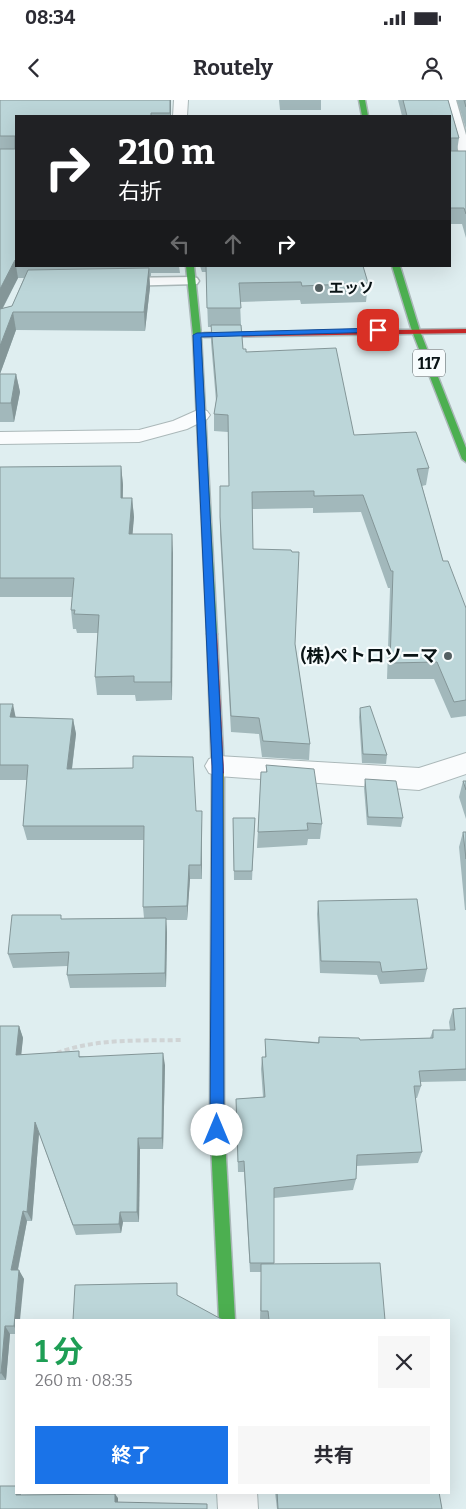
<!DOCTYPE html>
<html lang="ja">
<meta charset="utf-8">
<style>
:root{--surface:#fff;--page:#f7f7f7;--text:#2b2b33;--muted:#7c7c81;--accent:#1a73e8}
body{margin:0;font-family:Bitter,"Noto Sans JP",serif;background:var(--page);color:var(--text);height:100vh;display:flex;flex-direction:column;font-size:19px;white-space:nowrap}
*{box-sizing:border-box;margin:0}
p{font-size:16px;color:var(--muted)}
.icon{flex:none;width:28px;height:28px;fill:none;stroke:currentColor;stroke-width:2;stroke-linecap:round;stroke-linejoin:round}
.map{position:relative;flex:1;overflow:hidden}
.panel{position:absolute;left:15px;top:1219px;width:435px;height:175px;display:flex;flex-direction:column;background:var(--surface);border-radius:0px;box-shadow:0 5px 20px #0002}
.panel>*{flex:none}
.banner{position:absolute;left:15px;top:15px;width:436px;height:152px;border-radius:0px;box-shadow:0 5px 20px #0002;background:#202124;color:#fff;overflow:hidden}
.pin{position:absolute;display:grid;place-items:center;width:42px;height:42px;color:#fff;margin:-21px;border-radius:10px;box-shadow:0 2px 8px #0006}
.me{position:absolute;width:55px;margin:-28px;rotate:0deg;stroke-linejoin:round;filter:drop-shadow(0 0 4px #0008)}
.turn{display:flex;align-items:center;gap:18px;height:105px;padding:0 20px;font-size:22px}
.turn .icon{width:65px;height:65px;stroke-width:2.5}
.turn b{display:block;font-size:35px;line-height:42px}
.lanes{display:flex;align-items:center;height:48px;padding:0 20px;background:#0003;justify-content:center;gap:25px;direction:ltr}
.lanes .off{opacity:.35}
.round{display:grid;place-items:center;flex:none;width:52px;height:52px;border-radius:0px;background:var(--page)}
.head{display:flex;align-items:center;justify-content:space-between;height:85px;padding:0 20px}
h1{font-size:30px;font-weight:700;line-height:38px;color:#1e9e55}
.button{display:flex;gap:10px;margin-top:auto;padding:10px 20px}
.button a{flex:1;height:58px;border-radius:0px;background:var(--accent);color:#fff;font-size:20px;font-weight:700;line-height:58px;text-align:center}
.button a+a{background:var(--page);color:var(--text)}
.status{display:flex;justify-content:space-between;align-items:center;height:35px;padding:0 25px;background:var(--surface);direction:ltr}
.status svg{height:14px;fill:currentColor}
header{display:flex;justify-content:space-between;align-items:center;height:65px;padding:0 20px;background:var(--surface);font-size:22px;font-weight:700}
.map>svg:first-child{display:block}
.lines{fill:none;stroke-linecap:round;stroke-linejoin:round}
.lane-casing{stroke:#abb8b9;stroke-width:3}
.street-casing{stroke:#abb8b9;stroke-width:2}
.fast-casing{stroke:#abb8b9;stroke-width:3}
.slow-casing{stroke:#abb8b9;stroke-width:3}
.jam-casing{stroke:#abb8b9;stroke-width:3}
.path{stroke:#d0d4d5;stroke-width:4;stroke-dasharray:5 3;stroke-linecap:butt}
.lane{fill:#fafcfd;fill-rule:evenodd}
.street{fill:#fafcfd;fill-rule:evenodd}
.fast{fill:#4caf50;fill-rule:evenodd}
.slow{fill:#ffc107;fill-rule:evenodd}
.jam{fill:#c62828;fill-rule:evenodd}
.wall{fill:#a2b8bb;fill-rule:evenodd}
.shaded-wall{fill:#849698}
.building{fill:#bcd6d9;stroke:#849698}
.route{fill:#1a73e8;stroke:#114b97}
.poi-dot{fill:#546062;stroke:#f7fcfd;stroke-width:2}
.labels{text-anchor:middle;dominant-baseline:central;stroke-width:4.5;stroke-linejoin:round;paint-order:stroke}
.far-poi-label{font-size:15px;font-weight:bold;fill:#091315;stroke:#f7fcfd;text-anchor:start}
.shield{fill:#f7fcfd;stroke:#50595b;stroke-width:1}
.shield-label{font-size:16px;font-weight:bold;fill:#091315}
.poi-label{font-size:18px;font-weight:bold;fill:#091315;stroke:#f7fcfd;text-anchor:end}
</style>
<div class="status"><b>08:34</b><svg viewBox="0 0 49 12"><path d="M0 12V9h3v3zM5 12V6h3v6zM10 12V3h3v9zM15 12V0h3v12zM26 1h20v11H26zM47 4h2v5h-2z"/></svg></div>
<header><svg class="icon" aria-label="back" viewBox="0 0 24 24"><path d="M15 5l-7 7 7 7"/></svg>Routely<svg class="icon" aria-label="person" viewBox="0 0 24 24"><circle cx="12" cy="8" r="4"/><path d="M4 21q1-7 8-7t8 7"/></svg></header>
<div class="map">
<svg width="466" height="1409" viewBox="0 0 466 1409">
<rect width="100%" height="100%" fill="#dfeef0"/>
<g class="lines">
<defs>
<g id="lane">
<path d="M444,0H456L466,35V62L460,58L450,16H448Z"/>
<path d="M192,177L197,178L199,181L197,184L120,186L115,185L113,182L115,179L120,178Z"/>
</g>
<g id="street">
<path d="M174,0H188L187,16H173Z"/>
<path d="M200,309L207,311L210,315L207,319L187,329L139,342L0,344V332L139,330L173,321Z"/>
<path d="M466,653V674L419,690L218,676L209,673L205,666L209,659L218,656L419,668Z"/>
<path d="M217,1392H257L258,1409H218Z"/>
</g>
<g id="fast">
<path d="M359,0H365L368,16H362Z"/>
<path d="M186,166H194L201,235L217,534L212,538L207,534L193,235Z"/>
<path d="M392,166H400L420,231L466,348V362L462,359L412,231Z"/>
<path d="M217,1014L222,1016L224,1021L235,1220H219L210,1021L212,1016Z"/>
</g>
<path id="slow" d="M218,669L224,673V1021L222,1026L217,1028L212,1026L210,1021L212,673Z"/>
<g id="jam">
<path d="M466,229V233L204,237L200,235L204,233Z"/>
<path d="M212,530L217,534L224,673L218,677L212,673L207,534Z"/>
</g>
</defs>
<use href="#lane" class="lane-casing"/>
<use href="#street" class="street-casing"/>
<use href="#fast" class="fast-casing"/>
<use href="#slow" class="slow-casing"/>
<use href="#jam" class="jam-casing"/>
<path class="path" d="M57,953C97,938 139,941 181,940"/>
<use href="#lane" class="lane"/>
<use href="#street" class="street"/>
<use href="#fast" class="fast"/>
<use href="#slow" class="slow"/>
<use href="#jam" class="jam"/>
</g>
<g class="wall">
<path d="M0,0H171V16H16V166H179L180,173H151V176H149L150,187L145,231L16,230L0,274H16L20,292L14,322H0ZM18,178H24L12,206L3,208Z"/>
<path d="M279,0H321V10H280Z"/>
<path d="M398,0H448L459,38L457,51H466V138L462,124H450V16H402Z"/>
<path d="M457,0H466V29Z"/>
<path d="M200,166H363L368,183L366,202L301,204L300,200L240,202L241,225L243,249L354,335L429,368L426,385L422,386L443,461L466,508V616L451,618L434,579H387L390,488H388L361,412L313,413V408L252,409L253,449L295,544L310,644L309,660L262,657L259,634L231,632L220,434V417L229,386L228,332L214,331V314L216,301L211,242V227H208L206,172H202Z"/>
<path d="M121,366L123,385V398H132L134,417L132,434L173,453L172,600L136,601L135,595H97L95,577L98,533H77L76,529H73L71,510L72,497H0V367Z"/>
<path d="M0,604L16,617L73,619L76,634L72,669L196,711L202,725V779H190L187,820H166L167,833L166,887L70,888L67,875L68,866L13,868L8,854L62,819L144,818L143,807L144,740H27L23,726L27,680H0Z"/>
<path d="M360,608L387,655L386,664L362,663L359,617Z"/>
<path d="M266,665L322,724L320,739H308L307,745L257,748L261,672H266Z"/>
<path d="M365,679L403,718L401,727L367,725L364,688Z"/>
<path d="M463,681H466V719L459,697Z"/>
<path d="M233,718H255L252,780H234Z"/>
<path d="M463,732H466V810H465L459,747Z"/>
<path d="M318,801L427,869L424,882L380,884L377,875L320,873L317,814Z"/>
<path d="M466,908V981L420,982L421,986L417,998H415L422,1052L418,1063L356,1066V1079L353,1090L274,1098V1164L385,1220H260L261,1172H250L244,1072H238L236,999L263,997L261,969L262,957H265V939L318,942L319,937L360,940L430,938L433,930H450L449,922L453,909Z"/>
<path d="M0,926H19L23,938L21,954L81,956L165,965L163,1049H140L139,1122H123L121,1133L76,1135L39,1033L32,1121H27L18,1170L24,1179L16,1220V1234H10L6,1280H0Z"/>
<path d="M275,1392H439L442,1409H277Z"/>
</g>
<g class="shaded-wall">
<rect x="170" y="0" width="1" height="16"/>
<path d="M15,160L18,178L0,213V189Z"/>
<path d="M149,168L150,187L145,231L144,212Z"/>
<path d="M13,212L16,230L0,274V246Z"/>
<path d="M16,274L20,292L14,322L11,303Z"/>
<path d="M121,366L123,385L122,417L121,398Z"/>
<path d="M132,398L134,417L131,453L129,434Z"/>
<path d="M172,434L173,453L172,600L171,582Z"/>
<path d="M13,604L16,619L10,617Z"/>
<path d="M73,619L76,634L70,684L67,669Z"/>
<path d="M202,711V779L201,765Z"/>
<path d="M189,765L190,779L187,820V806Z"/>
<path d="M166,818L167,833L166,887L165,873Z"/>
<path d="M19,926L23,938L20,967L16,955Z"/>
<path d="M163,953L165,965L163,1049L162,1038Z"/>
<path d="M35,1022L39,1033L32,1121L27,1112Z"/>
<path d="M138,1038L140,1049L139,1122L137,1112Z"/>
<path d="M23,1111L27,1121L16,1179L11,1170Z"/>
<path d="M120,1112L123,1122L121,1133L119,1124Z"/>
<path d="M19,1170L24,1179L20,1220H16V1231L14,1226Z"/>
<path d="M5,1226L10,1234L6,1280L1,1273Z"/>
<path d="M16,1386V1392H21V1399L16,1395Z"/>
<path d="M115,1394L118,1398V1406L115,1402Z"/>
</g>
<g class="building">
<path d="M0,0H170V13H151V16H16V160H15L0,189V49H15V36H0Z"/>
<path d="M403,0H448L459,38H451V51H466V114L464,108H450V16H407Z"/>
<path d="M464,0H466V7Z"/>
<path d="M206,166H363L368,183L302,186L301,182L239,183L241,208H207Z"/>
<path d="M149,168L144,212H13L0,246V209L12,206L28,170Z"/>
<path d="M211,225H241L243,249H246V252L336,248L354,335L416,332L429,368L417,369L443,461H448L466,508V600L454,602L437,562L390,563L393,471H391L363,395L314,396V391L252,392L253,449L291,450L292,452H299L295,544L310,644L263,641L259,618L231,616L220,417V386H229L228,315L214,314L217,296Z"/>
<path d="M0,274H16L11,303H0Z"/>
<path d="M121,366V398H132L129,434H172L171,582H134V576L95,577L99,515L74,514L75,510H71L74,478H0V367Z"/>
<path d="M0,604H13L10,617L73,619L67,669L133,668V656L193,657L196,711H202L201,765H189L187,806L143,807L144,726H23L28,665H0Z"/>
<path d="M370,606L387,655L363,654L360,608Z"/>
<path d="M266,665L314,669L322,724L307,723L308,730L258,732L261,672H267Z"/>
<path d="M365,679L396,681L403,718L368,717Z"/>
<path d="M463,681H466V690Z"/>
<path d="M233,718H255L252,771H234Z"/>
<path d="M463,732H466V759Z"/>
<path d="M417,799L427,869L382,872L380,862L321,861L318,801Z"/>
<path d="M12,815H61V819L166,818L165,873L67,875L69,852L8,854Z"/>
<path d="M466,908V969L419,971L421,986H414L422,1052L357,1055L356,1079L274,1088V1163H250L244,1061L238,1062L236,999L265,997L262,957H266L265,939L319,943V937L359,938L360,940L433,938V930H455L453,909Z"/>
<path d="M0,926H19L16,955L79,951V957L163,953L162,1038H138L137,1112H120L119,1124L73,1125L35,1022L27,1112L23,1111L11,1170H19L14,1226H5L1,1273H0Z"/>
<path d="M380,1163L385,1220H269L268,1211H261V1164Z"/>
<path d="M177,1183V1195L223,1220H73L75,1185Z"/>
<path d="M0,1386H16V1395L115,1394V1402L207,1404V1409H0Z"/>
<path d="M277,1392H439L442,1409H278Z"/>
</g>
<path class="route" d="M378,228L382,230L381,232L201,237L223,666L224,1030L222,1035L217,1037L212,1035L210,1030L212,666L193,235L197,233Z"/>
<g class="poi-dot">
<circle cx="319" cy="188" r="5"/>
<circle cx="448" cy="556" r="5"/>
</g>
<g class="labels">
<g class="far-poi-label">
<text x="329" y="188">エッソ</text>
</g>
<rect class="shield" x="413" y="249.5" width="32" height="27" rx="4"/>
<g class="shield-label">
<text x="429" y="263">117</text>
</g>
<g class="poi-label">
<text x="438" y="556">(株)ペトロソーマ</text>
</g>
</g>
</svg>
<div class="pin" style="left:378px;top:230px;background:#d93025"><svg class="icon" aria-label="arrive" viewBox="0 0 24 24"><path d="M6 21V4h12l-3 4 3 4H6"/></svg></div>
<svg class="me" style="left:217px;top:1030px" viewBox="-20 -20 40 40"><circle r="19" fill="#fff"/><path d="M0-13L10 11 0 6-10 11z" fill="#1a73e8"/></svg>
<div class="banner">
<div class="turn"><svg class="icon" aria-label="right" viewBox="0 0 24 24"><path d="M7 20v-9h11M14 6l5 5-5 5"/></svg><div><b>210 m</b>右折</div></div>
<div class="lanes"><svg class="icon off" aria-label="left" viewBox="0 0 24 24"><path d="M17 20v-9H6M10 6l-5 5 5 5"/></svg><svg class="icon off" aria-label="ahead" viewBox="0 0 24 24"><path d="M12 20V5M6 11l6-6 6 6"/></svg><svg class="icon" aria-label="right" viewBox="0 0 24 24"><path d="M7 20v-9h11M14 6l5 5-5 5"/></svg></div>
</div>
<section class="panel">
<div class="head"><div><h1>1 分</h1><p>260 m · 08:35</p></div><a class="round"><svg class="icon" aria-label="close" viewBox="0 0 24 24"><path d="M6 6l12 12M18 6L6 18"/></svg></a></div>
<div class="button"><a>終了</a><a>共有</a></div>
</section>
</div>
